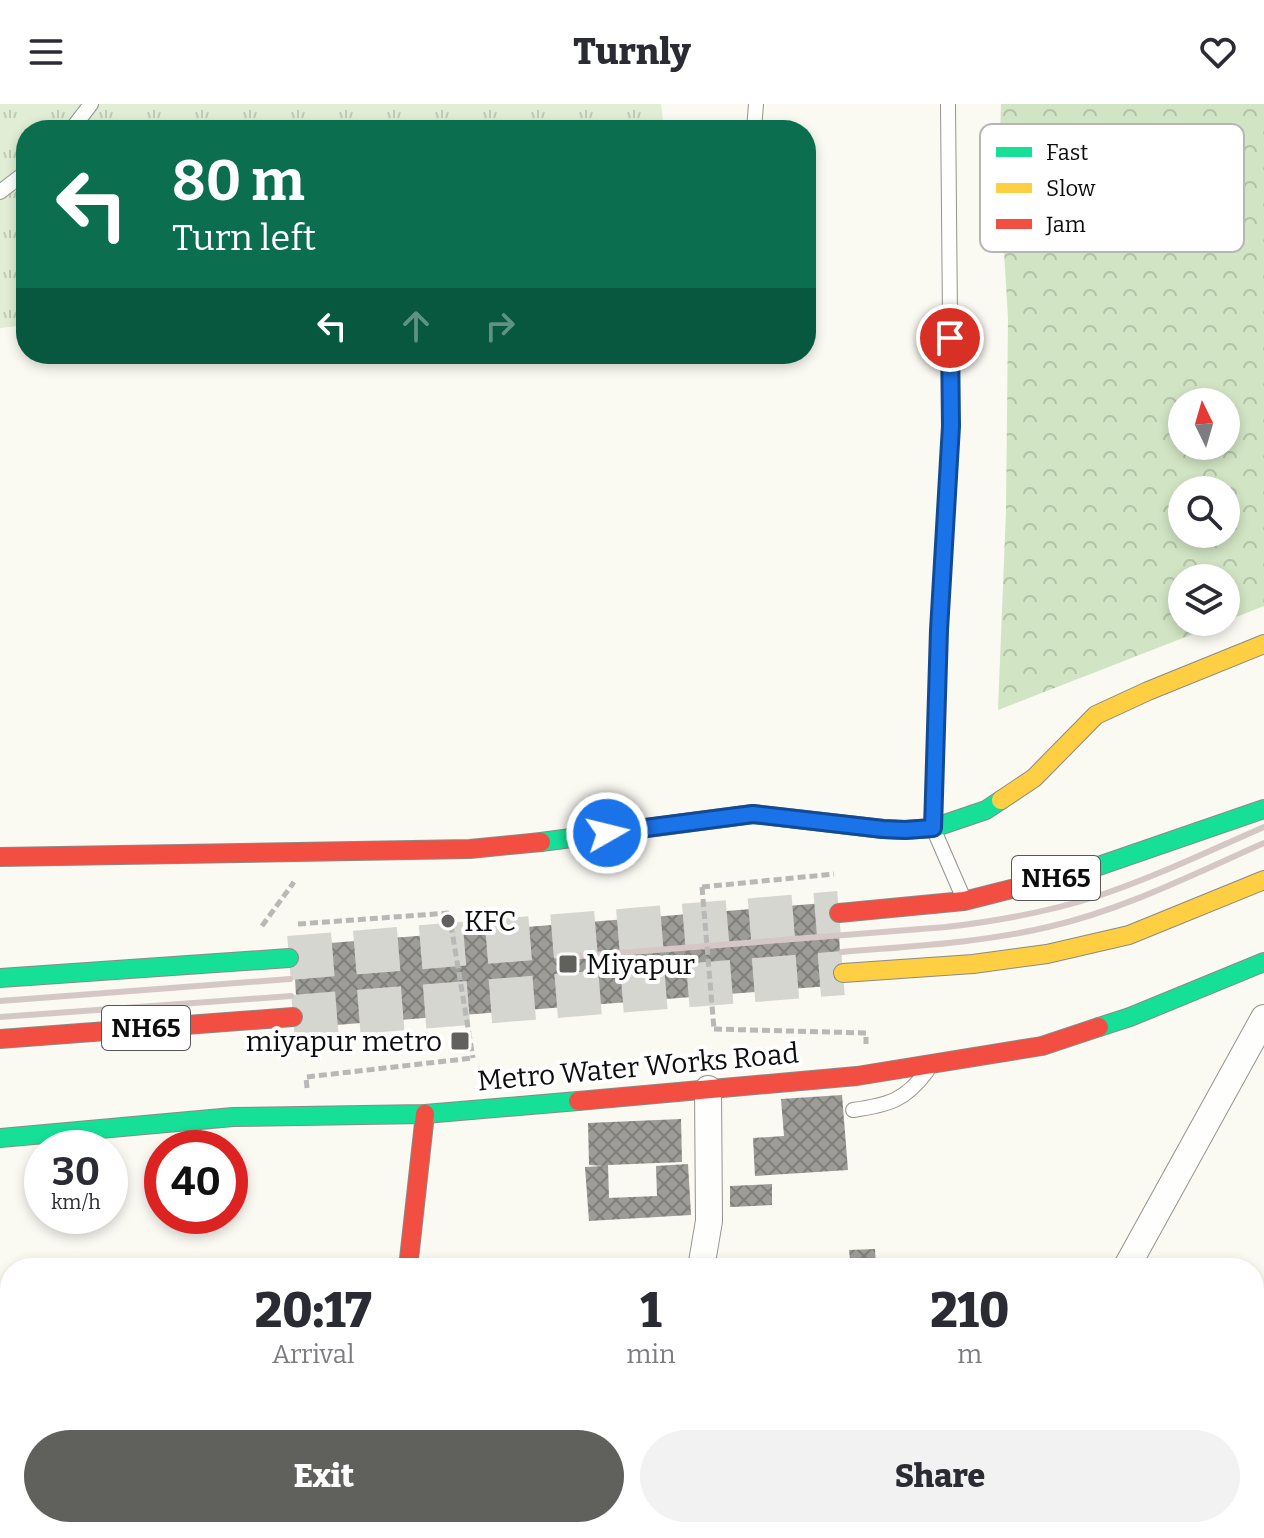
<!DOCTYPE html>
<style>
:root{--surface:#fff;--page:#f2f2f3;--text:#2b2b33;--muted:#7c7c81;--accent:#60605d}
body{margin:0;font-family:Bitter,serif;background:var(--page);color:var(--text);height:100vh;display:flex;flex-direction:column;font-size:30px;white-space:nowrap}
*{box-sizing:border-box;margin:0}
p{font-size:26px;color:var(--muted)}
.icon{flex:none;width:44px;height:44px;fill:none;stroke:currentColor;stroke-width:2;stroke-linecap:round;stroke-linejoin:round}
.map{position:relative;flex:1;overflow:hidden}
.drawer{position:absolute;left:0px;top:1154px;width:1264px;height:280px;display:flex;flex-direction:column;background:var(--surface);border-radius:32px 32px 0 0;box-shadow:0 4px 12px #0003}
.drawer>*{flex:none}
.top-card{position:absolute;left:16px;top:16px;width:800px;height:244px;border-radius:32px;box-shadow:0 4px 12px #0003;background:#0b6e4f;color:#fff;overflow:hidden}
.needle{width:52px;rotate:355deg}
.controls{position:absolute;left:1168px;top:284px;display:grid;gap:16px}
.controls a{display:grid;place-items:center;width:72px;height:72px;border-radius:50%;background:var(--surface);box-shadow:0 4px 12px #0003;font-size:40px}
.speed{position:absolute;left:24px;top:1026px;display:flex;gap:16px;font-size:40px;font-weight:700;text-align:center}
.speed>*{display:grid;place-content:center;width:104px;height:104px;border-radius:50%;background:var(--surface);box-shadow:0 4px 12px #0003;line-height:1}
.speed small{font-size:20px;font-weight:400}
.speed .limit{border:12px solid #d22;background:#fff;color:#111}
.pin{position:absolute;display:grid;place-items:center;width:68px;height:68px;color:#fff;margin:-34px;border:4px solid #fff;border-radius:50%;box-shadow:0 2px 8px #0007}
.me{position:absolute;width:88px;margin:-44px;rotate:82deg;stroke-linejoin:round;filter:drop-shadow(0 0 6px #0008)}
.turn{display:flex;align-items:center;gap:28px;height:168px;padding:0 24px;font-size:36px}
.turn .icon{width:104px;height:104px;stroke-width:2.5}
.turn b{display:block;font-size:56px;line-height:68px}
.lanes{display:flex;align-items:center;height:76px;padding:0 24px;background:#0003;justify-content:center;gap:40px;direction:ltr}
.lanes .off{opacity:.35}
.eta{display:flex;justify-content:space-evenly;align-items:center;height:136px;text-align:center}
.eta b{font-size:48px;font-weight:800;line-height:56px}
.cta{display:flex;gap:16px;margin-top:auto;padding:16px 24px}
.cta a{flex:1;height:92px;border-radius:48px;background:var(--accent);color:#fff;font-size:32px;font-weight:800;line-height:92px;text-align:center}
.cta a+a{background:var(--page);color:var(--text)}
header{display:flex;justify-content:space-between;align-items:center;height:104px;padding:0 24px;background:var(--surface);font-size:36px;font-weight:800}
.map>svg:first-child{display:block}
.grass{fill:url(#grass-tufts)}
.forest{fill:url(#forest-crowns);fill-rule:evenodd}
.building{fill:url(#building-cross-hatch)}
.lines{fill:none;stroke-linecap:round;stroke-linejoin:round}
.highway-tunnel{stroke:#d6d6d0;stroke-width:44;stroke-dasharray:44 22;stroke-linecap:butt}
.lane-casing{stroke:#949390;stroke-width:16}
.street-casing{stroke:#949390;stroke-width:28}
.fast-casing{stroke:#8a8a87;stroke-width:20}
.slow-casing{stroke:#8a8a87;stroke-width:20}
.jam-casing{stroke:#8a8a87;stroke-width:20}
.path{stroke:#b8b8b6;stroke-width:5;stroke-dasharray:8 4;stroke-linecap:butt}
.lane{stroke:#fefefd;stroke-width:14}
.street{stroke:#fefefd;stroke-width:26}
.fast{stroke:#16e098;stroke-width:18}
.slow{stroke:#ffcf43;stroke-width:18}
.jam{stroke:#f24e42;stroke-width:18}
.rail{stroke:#d5c7c6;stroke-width:6}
.path-bridge{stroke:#b8b8b6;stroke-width:5;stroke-dasharray:8 4;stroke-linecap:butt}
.route-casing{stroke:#114b97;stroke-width:20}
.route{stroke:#1a73e8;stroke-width:14}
.poi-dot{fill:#60605d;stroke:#fff;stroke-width:3}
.labels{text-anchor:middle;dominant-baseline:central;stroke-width:8;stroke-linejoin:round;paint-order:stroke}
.shield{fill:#fff;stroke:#565656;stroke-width:2}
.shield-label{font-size:26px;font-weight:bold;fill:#0d0d0d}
.poi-label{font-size:28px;fill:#0d0d0d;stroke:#fff;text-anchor:start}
.street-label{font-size:28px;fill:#0d0d0d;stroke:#fff}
.key{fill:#fff;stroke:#b6b6b6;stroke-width:2}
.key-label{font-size:22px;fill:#0d0d0d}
</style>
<header><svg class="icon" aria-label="menu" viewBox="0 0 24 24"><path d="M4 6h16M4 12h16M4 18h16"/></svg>Turnly<svg class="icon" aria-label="heart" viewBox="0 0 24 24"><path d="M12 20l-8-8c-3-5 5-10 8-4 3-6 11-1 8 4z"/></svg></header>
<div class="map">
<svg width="1264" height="1434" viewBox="0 0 1264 1434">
<defs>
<pattern id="grass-tufts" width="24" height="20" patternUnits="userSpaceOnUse" patternTransform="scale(2)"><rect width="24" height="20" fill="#e1edd4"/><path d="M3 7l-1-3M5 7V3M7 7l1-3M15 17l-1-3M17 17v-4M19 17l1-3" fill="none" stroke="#c0cab5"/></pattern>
<pattern id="forest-crowns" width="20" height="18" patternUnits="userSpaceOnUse" patternTransform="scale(2)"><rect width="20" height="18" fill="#d1e4c3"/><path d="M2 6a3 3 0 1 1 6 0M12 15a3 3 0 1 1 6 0" fill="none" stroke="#b2c2a6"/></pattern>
<pattern id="building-cross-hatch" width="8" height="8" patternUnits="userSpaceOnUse" patternTransform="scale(2)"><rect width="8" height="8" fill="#9d9c97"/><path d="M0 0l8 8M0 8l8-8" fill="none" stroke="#7e7e7a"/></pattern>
</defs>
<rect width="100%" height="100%" fill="#faf9f2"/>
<path class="grass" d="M0,0H661L664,26H26V221L0,224Z"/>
<path class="forest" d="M1001,0H1264V502L1226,517V474H1182V518H1224L998,606L1006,407L1008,214L999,64ZM1182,298H1226V342H1182ZM1182,386H1226V430H1182Z"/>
<g class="building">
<path d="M837,798L842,881L298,924L293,842Z"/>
<path d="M842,991L848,1066L755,1072L753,1034L784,1032L781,995Z"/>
<path d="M681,1015L682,1058L608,1061L609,1094L657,1092L656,1062L688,1060L691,1111L589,1117L585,1063L604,1062L589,1061L588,1019Z"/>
<path d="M772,1080V1101L730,1103V1082Z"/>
<path d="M875,1145L876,1164H851L849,1146Z"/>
<path d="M667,1424H688L686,1434H665Z"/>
</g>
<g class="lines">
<g class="highway-tunnel">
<path d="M289,854L839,809"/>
<path d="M293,913L843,869"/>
</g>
<defs>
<g id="lane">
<path d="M948,0L951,322L939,526L933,724L963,793"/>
<path d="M71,26L91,0"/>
<path d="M754,26L756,0"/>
<path d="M0,88L26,68"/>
<path d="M853,1006C888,1001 905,997 927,967"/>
</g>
<g id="street">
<path d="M701,1164L709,1117L708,985"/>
<path d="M1126,1164L1264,914"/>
<path d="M0,1272L10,1271"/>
<path d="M288,1434L356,1424"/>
<path d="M645,1434L647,1424"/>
<path d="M977,1434L982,1424"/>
</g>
<g id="fast">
<path d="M541,738L753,710L883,725L905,726L933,724L986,706L1001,696"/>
<path d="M1087,766L1264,705"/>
<path d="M0,874L289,854"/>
<path d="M1099,923L1130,913L1264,858"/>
<path d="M0,1034L233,1013L425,1010L578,997"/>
<path d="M352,1434L356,1424"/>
</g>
<g id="slow">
<path d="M1001,696L1034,674L1096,611L1148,587L1264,540"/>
<path d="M843,869L973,860L1047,850L1129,831L1264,776"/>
</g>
<g id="jam">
<path d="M0,753L470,745L541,738"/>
<path d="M839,809L964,797L1087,766"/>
<path d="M0,935L293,913"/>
<path d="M578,997L857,972L1042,942L1099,923"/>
<path d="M408,1164L425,1010"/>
</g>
</defs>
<use href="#lane" class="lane-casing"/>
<use href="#street" class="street-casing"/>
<use href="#fast" class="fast-casing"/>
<use href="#slow" class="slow-casing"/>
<use href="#jam" class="jam-casing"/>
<g class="path">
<path d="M702,783L834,770"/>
<path d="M298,820L449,809"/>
<path d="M262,822L294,778"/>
<path d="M714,925L866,929V940"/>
<path d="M307,984L306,973L473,954"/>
<path d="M1258,1434L1264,1407"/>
</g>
<use href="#lane" class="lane"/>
<use href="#street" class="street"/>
<use href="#fast" class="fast"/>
<use href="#slow" class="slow"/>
<use href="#jam" class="jam"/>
<g class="rail">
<path d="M842,848C911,842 980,839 1048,823C1123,806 1194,770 1264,739"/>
<path d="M568,853L946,823C998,817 1048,808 1098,792C1155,773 1209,747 1264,723"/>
<path d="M0,897L290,875"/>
<path d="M0,913L291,892"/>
</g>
<g class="path-bridge">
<path d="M702,783L714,925"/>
<path d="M449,809L473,954"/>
</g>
</g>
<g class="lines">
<defs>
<path id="route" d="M607,729L753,710L883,725L905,726L933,724L939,526L951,322L950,234"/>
</defs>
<use href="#route" class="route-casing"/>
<use href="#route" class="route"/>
</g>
<g class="poi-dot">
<circle cx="448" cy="817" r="8"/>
<rect x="558" y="850" width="20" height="20" rx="4"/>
<rect x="450" y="927" width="20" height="20" rx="4"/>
</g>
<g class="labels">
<g class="shield">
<rect x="1012" y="752" width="88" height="44" rx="6"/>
<rect x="102" y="902" width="88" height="44" rx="6"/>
</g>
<g class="shield-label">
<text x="1056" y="774">NH65</text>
<text x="146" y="924">NH65</text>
</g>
<g class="poi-label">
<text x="464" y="817">KFC</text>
<text x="586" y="860">Miyapur</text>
<text x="442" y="937" text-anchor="end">miyapur metro</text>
</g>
<g class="street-label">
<text transform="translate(638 963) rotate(-5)">Metro Water Works Road</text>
</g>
</g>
<rect x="980" y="20" width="264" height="128" rx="12" class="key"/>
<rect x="996" y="43" width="36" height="10" fill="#16e098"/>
<rect x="996" y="79" width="36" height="10" fill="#ffcf43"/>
<rect x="996" y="115" width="36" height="10" fill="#f24e42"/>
<g class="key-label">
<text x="1046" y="56">Fast</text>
<text x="1046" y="92">Slow</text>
<text x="1046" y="128">Jam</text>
</g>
</svg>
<div class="controls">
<a><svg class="needle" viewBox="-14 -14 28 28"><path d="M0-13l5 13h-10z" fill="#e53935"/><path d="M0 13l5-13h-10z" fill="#7c7c81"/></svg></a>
<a><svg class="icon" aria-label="search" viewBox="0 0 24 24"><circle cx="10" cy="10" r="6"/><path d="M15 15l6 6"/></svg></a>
<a><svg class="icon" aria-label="layers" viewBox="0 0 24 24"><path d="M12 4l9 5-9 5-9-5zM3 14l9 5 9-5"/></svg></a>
</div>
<div class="speed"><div>30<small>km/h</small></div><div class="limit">40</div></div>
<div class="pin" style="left:950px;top:234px;background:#d93025"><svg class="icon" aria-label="arrive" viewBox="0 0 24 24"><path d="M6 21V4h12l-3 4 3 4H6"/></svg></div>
<svg class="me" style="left:607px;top:729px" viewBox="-20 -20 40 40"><circle r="17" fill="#1a73e8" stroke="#fff" stroke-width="3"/><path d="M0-11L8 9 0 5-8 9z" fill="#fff"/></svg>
<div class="top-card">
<div class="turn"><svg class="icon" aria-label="left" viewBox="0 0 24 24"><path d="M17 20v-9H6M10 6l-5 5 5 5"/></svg><div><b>80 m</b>Turn left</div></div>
<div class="lanes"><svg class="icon" aria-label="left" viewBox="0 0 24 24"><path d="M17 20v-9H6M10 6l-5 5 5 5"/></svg><svg class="icon off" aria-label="ahead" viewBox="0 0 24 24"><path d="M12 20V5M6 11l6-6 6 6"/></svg><svg class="icon off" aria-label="right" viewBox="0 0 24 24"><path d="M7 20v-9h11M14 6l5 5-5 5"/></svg></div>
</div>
<section class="drawer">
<div class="eta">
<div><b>20:17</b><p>Arrival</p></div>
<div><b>1</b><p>min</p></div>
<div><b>210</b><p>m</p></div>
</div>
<div class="cta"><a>Exit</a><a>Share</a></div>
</section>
</div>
